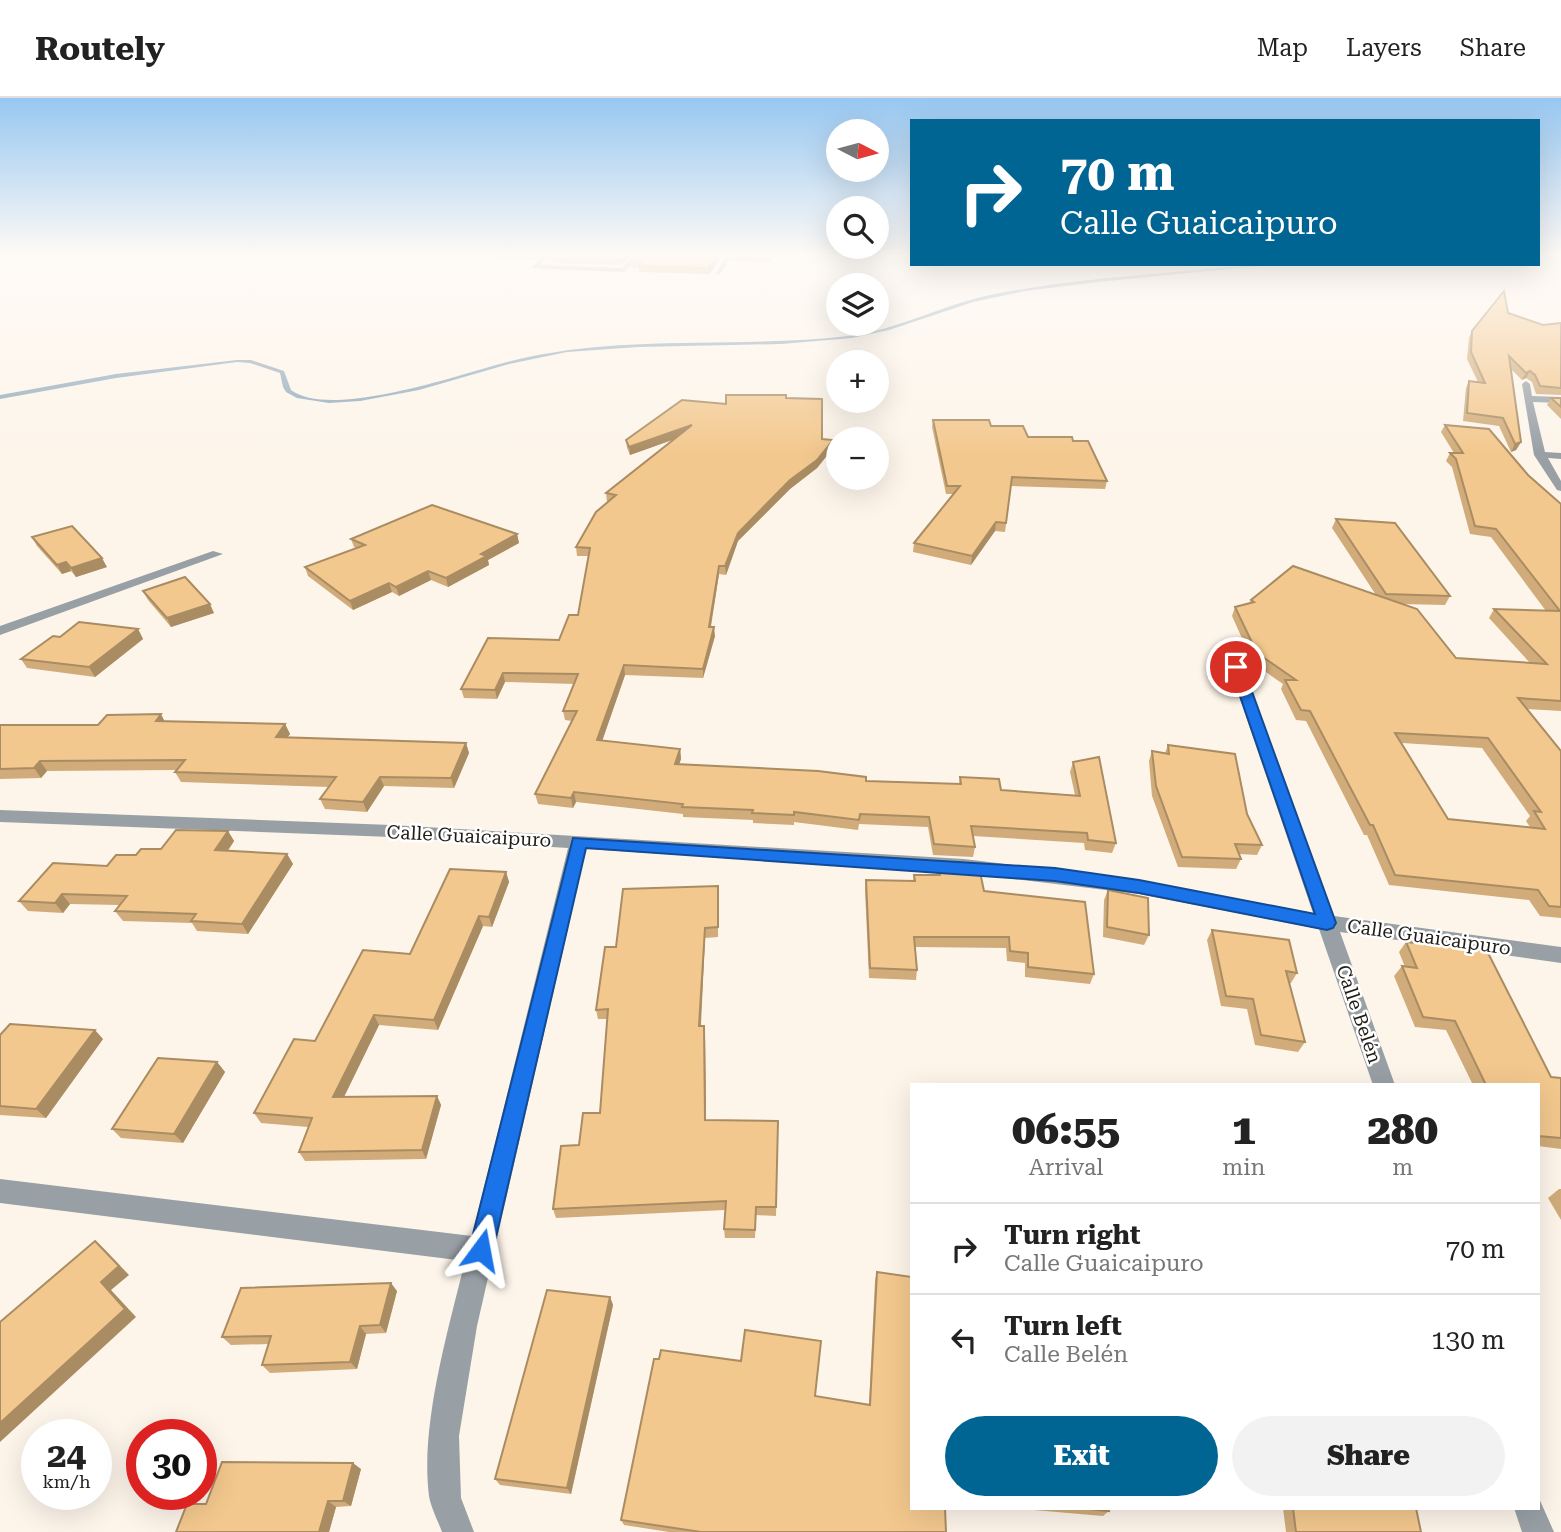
<!DOCTYPE html>
<meta charset="utf-8">
<style>
:root{--surface:#fff;--page:#f2f2f2;--text:#222;--muted:#767676;--line:#e0e0e0;--accent:#016594}
body{margin:0;font-family:"Roboto Serif",serif;background:var(--page);color:var(--text);height:100vh;display:flex;flex-direction:column;font-size:26px;white-space:nowrap}
*{box-sizing:border-box;margin:0}
p{font-size:23px;color:var(--muted)}
.icon{flex:none;width:38px;height:38px;fill:none;stroke:currentColor;stroke-width:2;stroke-linecap:round;stroke-linejoin:round}
.map{position:relative;flex:1;overflow:hidden}
.side{position:absolute;left:910px;top:985px;width:630px;height:427px;display:flex;flex-direction:column;background:var(--surface);border-radius:0px;box-shadow:0 7px 28px #0002}
.side>*{flex:none}
.guide{position:absolute;left:910px;top:21px;width:630px;height:147px;border-radius:0px;box-shadow:0 7px 28px #0002;background:#016594;color:#fff;overflow:hidden}
.needle{width:46px;rotate:96deg}
.tools{position:absolute;left:826px;top:21px;display:grid;gap:14px}
.tools a{display:grid;place-items:center;width:63px;height:63px;border-radius:50%;background:var(--surface);box-shadow:0 7px 28px #0002;font-size:35px}
.speed{position:absolute;left:21px;top:1321px;display:flex;gap:14px;font-size:35px;font-weight:700;text-align:center}
.speed>*{display:grid;place-content:center;width:91px;height:91px;border-radius:50%;background:var(--surface);box-shadow:0 7px 28px #0002;line-height:1}
.speed small{font-size:18px;font-weight:400}
.speed .limit{border:10px solid #d22;background:#fff;color:#111}
.pin{position:absolute;display:grid;place-items:center;width:60px;height:60px;color:#fff;margin:-30px;border:4px solid #fff;border-radius:50%;box-shadow:0 2px 7px #0007}
.me{position:absolute;width:77px;margin:-38px;rotate:13deg;stroke-linejoin:round;filter:drop-shadow(0 0 5px #0008)}
.turn{display:flex;align-items:center;gap:24px;height:147px;padding:0 35px;font-size:32px}
.turn .icon{width:91px;height:91px;stroke-width:2.5}
.turn b{display:block;font-size:49px;line-height:60px}
.eta{display:flex;justify-content:space-evenly;align-items:center;height:119px;text-align:center}
.eta b{font-size:42px;font-weight:800;line-height:49px}
.button{display:flex;gap:14px;margin-top:auto;padding:14px 35px}
.button a{flex:1;height:80px;border-radius:42px;background:var(--accent);color:#fff;font-size:28px;font-weight:800;line-height:80px;text-align:center}
.button a+a{background:var(--page);color:var(--text)}
ul{padding:0;list-style:none}
li{display:flex;align-items:center;gap:21px;height:91px;padding:0 35px;border-top:2px solid var(--line)}
li div{flex:1}
li b{display:block;font-size:26px}
li em{font-style:normal}
header{display:flex;align-items:center;gap:42px;box-sizing:border-box;height:98px;padding:0 35px;background:var(--surface);border-bottom:2px solid var(--line)}
header strong{font-size:33px}
nav{display:flex;gap:38px;margin-inline-start:auto;font-size:24px}
.map>svg:first-child{display:block}
.lines{fill:none;stroke-linecap:round;stroke-linejoin:round}
.stream{fill:#90a8b9;fill-rule:evenodd}
.minor{fill:#98a0a6;fill-rule:evenodd}
.wall{fill:#d1ac7a;fill-rule:evenodd}
.shaded-wall{fill:#aa8c63}
.building{fill:#f3c88e;stroke:#aa8c63;stroke-width:2;fill-rule:evenodd}
.route{fill:#1a73e8;stroke:#114b97;stroke-width:2}
.labels{text-anchor:middle;dominant-baseline:central;stroke-width:5;stroke-linejoin:round;paint-order:stroke}
.street-label{font-size:19px;fill:#211d16;stroke:#fff}
</style>
<header>
<strong>Routely</strong>
<nav><a>Map</a><a>Layers</a><a>Share</a></nav>
</header>
<div class="map">
<svg width="1561" height="1434" viewBox="0 0 1561 1434">
<rect width="100%" height="100%" fill="#fdf5ea"/>
<g class="lines">
<path class="stream" d="M1263,166H1280L1097,184L1025,193L973,204L889,232L852,240L781,246L638,249L567,254L509,266L419,292L360,303L329,305L297,300L286,294L283,289L280,275L250,265L237,264L116,280L0,301V297L116,276L237,262H251L284,273L291,292C331,322 461,276 507,264C618,235 735,251 848,238C898,232 942,207 990,197C1080,179 1172,175 1263,166Z"/>
<g class="minor">
<path d="M456,155H463L450,161V159Z"/>
<path d="M545,155H552L539,167L622,170L636,155H642L624,174L531,170Z"/>
<path d="M727,155H733L720,176H716Z"/>
<path d="M1526,283L1530,286L1532,298L1561,299V305L1533,304L1545,354L1561,355V361L1548,360L1561,383V393L1557,392L1534,357L1522,286Z"/>
<path d="M213,453L223,456L0,537V528Z"/>
<path d="M1236,565L1243,569L1334,818L1561,849V865L1340,834L1395,987H1373L1319,831L1139,796L964,775L586,751L477,1228L459,1338L461,1400L474,1434H442C438,1423 431,1410 429,1398C420,1327 448,1233 465,1163L0,1105V1081L472,1138L568,750L391,739L0,724V712L391,727L964,761L1139,782L1313,815L1229,569Z"/>
<path d="M1538,1398L1554,1434H1522L1514,1410H1538Z"/>
</g>
</g>
<g class="wall">
<path d="M467,155H542L535,162L468,160Z"/>
<path d="M549,155H633L621,167L554,165L553,162H548L547,156Z"/>
<path d="M640,155H725L709,176L639,174V170H632L631,164Z"/>
<path d="M775,155L771,164L731,163V158Z"/>
<path d="M1508,215L1543,227L1561,225V297L1536,296L1532,284L1526,280L1522,282L1510,270L1521,344L1516,352L1511,354L1499,328L1463,323L1466,290L1469,283L1478,284L1467,261L1469,240L1472,233Z"/>
<path d="M786,300L822,341L833,350L817,370L790,391L738,443L726,477L719,476L711,529L715,538L703,580L625,577L602,643L680,651L681,661L679,666L866,683L959,686L960,679L1001,692L1075,697L1070,674L1073,664L1116,745L1112,755L1085,752L1084,745L973,738L975,749L973,759L933,757L928,729L859,726L858,732L794,724V727L753,725V722L683,719V716L576,704L573,710L538,706L535,696L572,623L565,622L563,613L574,586L505,584L497,601L464,600L461,591L559,542L578,517L588,458H577L576,449L607,404L606,395L674,341L630,357L627,350L626,342L726,306Z"/>
<path d="M1551,300H1561V321L1547,307Z"/>
<path d="M933,322L991,328L1028,339L1073,343L1107,383L1105,391L1011,388L1005,434L995,433L971,467L913,454L914,445L953,396H946L932,329Z"/>
<path d="M1445,327L1528,377L1561,406V613L1527,611L1561,653V820L1540,818L1529,802L1389,787L1367,737H1364L1306,623L1296,622L1281,591L1283,586L1253,565L1232,518L1235,509L1250,505L1251,502L1376,497L1332,430L1336,421L1450,498L1445,507L1400,506L1456,560L1530,565L1489,520L1494,511L1546,513L1491,439L1470,436L1452,369L1446,363L1450,355H1454L1441,334ZM1402,645L1482,650L1530,718L1526,723L1530,729L1448,721Z"/>
<path d="M517,436L519,445L488,462L489,467L448,489L431,482L399,498L392,494L353,512L308,478L305,469L356,450L354,449L351,441Z"/>
<path d="M32,439L107,469L76,479L71,473L62,476L37,448Z"/>
<path d="M143,493L214,515L171,529L148,502Z"/>
<path d="M138,531L143,541L95,579L27,570L21,561L60,539Z"/>
<path d="M165,623L285,626L290,636L287,640L466,645L469,655L454,690L384,688L367,714L325,711L320,701L329,689L181,684L175,674L177,672L47,673L41,680L0,681V627H98Z"/>
<path d="M1168,647L1247,716L1262,747L1257,757L1239,756L1241,761L1236,771L1178,769L1152,698L1149,663L1152,653L1165,655Z"/>
<path d="M228,733L234,743L228,753L287,756L293,766L248,836L197,833L192,825L123,823L115,813L119,807L70,806L63,815L28,813L19,803L136,757Z"/>
<path d="M938,766L984,793L1094,876L1090,886L1025,879V865L1007,863L1006,850L915,849L917,872L916,882L869,880L865,792L866,782L913,783L914,777H936Z"/>
<path d="M506,774L509,784L492,829L483,828L438,932L379,927L344,999L437,998L441,1007L426,1061L305,1063L299,1054L308,1029L261,1025L254,1015L315,943L410,856Z"/>
<path d="M718,788V839L705,840L701,928L705,938L706,1022L778,1023L776,1118L756,1117L755,1140H725L724,1131L725,1112L556,1120L553,1111L579,1047L600,1015L607,921H598L596,912L616,849Z"/>
<path d="M1108,792L1149,837L1144,847L1103,839L1104,802Z"/>
<path d="M1212,832L1297,875L1291,885H1289L1305,944L1298,954L1255,947L1247,911L1221,908L1207,842Z"/>
<path d="M1406,844L1551,979L1561,980V1051L1538,1048V987H1473L1446,932L1415,929L1394,878L1402,868L1405,869L1399,854Z"/>
<path d="M0,937L103,941L46,1020L0,1017Z"/>
<path d="M217,964L225,974L183,1045L121,1040L112,1031Z"/>
<path d="M1559,1091H1561V1122L1548,1100Z"/>
<path d="M877,1174L946,1434H669L624,1427L621,1422L815,1298L869,1306L875,1182Z"/>
<path d="M397,1193L386,1235L366,1236L357,1271L270,1275L262,1267L269,1246L231,1247L222,1239Z"/>
<path d="M610,1199L613,1207L571,1396L500,1387L495,1381Z"/>
<path d="M361,1371L351,1408L336,1409L329,1434H176L206,1406Z"/>
<path d="M1009,1410H1108L1109,1413L1103,1418Z"/>
<path d="M1283,1410H1416L1421,1434H1286Z"/>
</g>
<g class="shaded-wall">
<path d="M535,155H542L535,162L534,156Z"/>
<path d="M627,155H633L621,167L620,162Z"/>
<path d="M720,155H725L709,176L708,170Z"/>
<path d="M1530,273L1526,280L1522,282L1526,275Z"/>
<path d="M692,327V335L630,357L629,349Z"/>
<path d="M833,342V350L817,370L790,391L738,443L726,477L725,468L738,435L790,382Z"/>
<path d="M1521,344L1516,352L1511,354L1515,346Z"/>
<path d="M996,424L995,433L971,467L972,458Z"/>
<path d="M517,436L519,445L488,462L489,467L448,489L446,480L481,456Z"/>
<path d="M102,460L107,469L76,479L71,470Z"/>
<path d="M66,464L71,473L62,476L57,467Z"/>
<path d="M719,468V476L709,538V529Z"/>
<path d="M428,473L431,482L399,498L396,489Z"/>
<path d="M389,485L392,494L353,512L350,503Z"/>
<path d="M210,506L214,515L171,529L167,520Z"/>
<path d="M714,529L715,538L703,580V571Z"/>
<path d="M138,531L143,541L95,579L89,569Z"/>
<path d="M624,567L625,577L599,652L597,642Z"/>
<path d="M503,575L505,584L497,601L495,592Z"/>
<path d="M161,616L166,626L156,623Z"/>
<path d="M285,626L290,636L280,649L276,639Z"/>
<path d="M466,645L469,655L454,690L451,680Z"/>
<path d="M680,651L681,661L676,676L675,666Z"/>
<path d="M40,663L47,673L41,680L34,670Z"/>
<path d="M380,679L384,688L367,714L363,704Z"/>
<path d="M574,694L576,704L573,710L571,700Z"/>
<path d="M228,733L234,743L221,762L215,752Z"/>
<path d="M287,756L293,766L248,836L242,826Z"/>
<path d="M506,774L509,784L492,829L489,819Z"/>
<path d="M62,796L70,806L63,815L55,805Z"/>
<path d="M479,818L483,828L438,932L434,922Z"/>
<path d="M705,830V840L700,938L699,928Z"/>
<path d="M374,917L379,927L339,1009L333,999Z"/>
<path d="M704,928L705,938L706,1031L705,1022Z"/>
<path d="M95,932L103,941L46,1020L36,1011Z"/>
<path d="M217,964L225,974L183,1045L174,1036Z"/>
<path d="M437,998L441,1007L426,1061L422,1052Z"/>
<path d="M95,1143L105,1152L129,1177L111,1192L136,1219L0,1344V1325L101,1184Z"/>
<path d="M391,1185L397,1193L386,1235L380,1227Z"/>
<path d="M610,1199L613,1207L571,1396L567,1390Z"/>
<path d="M360,1228L366,1236L357,1271L350,1264Z"/>
<path d="M353,1365L361,1371L351,1408L343,1403Z"/>
<path d="M328,1403L336,1409L329,1434H319Z"/>
</g>
<g class="building">
<path d="M489,155H535L534,156Z"/>
<path d="M549,155H627L620,162L553,159L556,157L547,156Z"/>
<path d="M640,155H720L708,170L639,168L642,164H631Z"/>
<path d="M732,155H773L771,159L731,158Z"/>
<path d="M1504,193L1508,215L1543,227L1561,225V290L1540,288L1535,277L1530,273L1526,275L1509,258L1521,344L1515,346L1503,320L1467,315L1469,283L1485,285L1471,254L1472,233Z"/>
<path d="M726,297H786V300L822,301V341L833,342L817,362L790,382L738,435L725,468H719L709,529H714L703,571L624,567L597,642L680,651L675,666L818,673L866,679V683L961,686L960,679L999,681L1001,692L1080,698L1073,664L1099,659L1116,745L1088,742L1087,735L971,728L975,749L934,746L929,719L860,716L859,722L794,714V717L752,715L753,712L682,709L683,706L574,694L571,700L535,696L577,613H563L578,576L503,575L495,592L461,591L488,540L559,542L569,517H578L590,450L576,449L596,414L616,397L606,395L692,327L629,349L626,342L682,302L726,306Z"/>
<path d="M1551,300H1561V309Z"/>
<path d="M933,322H989L991,328H1023L1028,339H1072L1073,343H1088L1107,383L1012,379L1006,425L996,424L972,458L914,445L960,388H947Z"/>
<path d="M1445,327L1489,331L1528,377L1561,406V603L1518,600L1561,653V809L1549,808L1538,792L1395,777L1373,727H1370L1310,613L1301,612L1285,582H1296L1257,555L1235,509L1254,504L1251,502L1293,468L1417,511L1456,560L1547,566L1494,511L1560,513L1496,431L1475,428L1456,361L1450,355H1463ZM1395,635L1488,640L1541,714L1534,713L1545,731L1448,721Z"/>
<path d="M432,407L517,436L481,456L487,458L446,480L428,473L396,489L389,485L350,503L305,469L365,447L351,441Z"/>
<path d="M1336,421L1395,425L1450,498L1386,496Z"/>
<path d="M72,428L102,460L71,470L66,464L57,467L32,439Z"/>
<path d="M185,479L210,506L167,520L143,493Z"/>
<path d="M79,524L138,531L89,569L21,561L53,538L60,539Z"/>
<path d="M161,616L156,623L285,626L276,639L466,645L451,680L380,679L363,704L320,701L336,679L175,674L185,662L40,663L34,670L0,671V627H98L107,617Z"/>
<path d="M1168,647L1235,656L1247,716L1262,747L1235,746L1241,761L1182,759L1156,688L1152,653L1169,656Z"/>
<path d="M176,732L228,733L215,752L287,756L242,826L191,823L196,816L115,813L127,798L62,796L55,805L19,803L53,765L107,768L116,757H136L141,751H161Z"/>
<path d="M938,766L979,769L984,793L1085,804L1094,876L1028,869V855L1010,853L1009,839H914L917,872L870,870L866,782L915,783L914,777H940Z"/>
<path d="M450,771L506,774L489,819L479,818L434,922L374,917L333,999L437,998L422,1052L299,1054L312,1020L254,1015L294,941L315,943L363,852L410,856Z"/>
<path d="M718,788V829L705,830L699,928H704L705,1022L778,1023L776,1109H756L755,1132L724,1131L726,1103L553,1111L561,1048L579,1047L583,1015H600L608,911L596,912L605,849H616L623,791Z"/>
<path d="M1108,792L1148,800L1149,837L1107,829Z"/>
<path d="M1212,832L1289,842L1297,875L1286,873L1305,944L1261,937L1253,901L1226,898Z"/>
<path d="M1406,844L1487,853L1551,979L1561,980V1040L1538,1038V987H1486L1455,923L1423,919L1402,868L1417,870Z"/>
<path d="M10,926L95,932L36,1011L0,1008V937Z"/>
<path d="M158,960L217,964L174,1036L112,1031Z"/>
<path d="M95,1143L119,1168L101,1184L125,1211L0,1325V1224Z"/>
<path d="M877,1174L912,1179V1410H945L946,1434H701L621,1422L654,1261H659L661,1252L741,1263L745,1232L821,1243L815,1298L870,1307Z"/>
<path d="M391,1185L380,1227L360,1228L350,1264L262,1267L271,1238L222,1239L241,1190Z"/>
<path d="M547,1192L610,1199L567,1390L495,1381Z"/>
<path d="M222,1364L353,1365L343,1403H328L319,1434H176L187,1406H206Z"/>
<path d="M1079,1410H1108L1109,1413Z"/>
<path d="M1293,1410H1416L1421,1434H1296Z"/>
</g>
<linearGradient id="sky" x2="0" y2="1"><stop stop-color="#97c7f1"/><stop offset="0.44" stop-color="#fefaf6"/><stop offset="1" stop-color="#fefaf6" stop-opacity="0"/></linearGradient>
<rect width="1561" height="356" fill="url(#sky)"/>
<path class="route" d="M1236,565L1243,569L1336,825L1333,830L1327,832L1139,795L1055,783L586,750L493,1152L490,1160L481,1163L473,1160L469,1152L573,740L1055,770L1139,782L1315,816L1230,569Z"/>
<g class="labels">
<g class="street-label">
<text transform="translate(469 738) rotate(3)">Calle Guaicaipuro</text>
<text transform="translate(1429 839) rotate(8)">Calle Guaicaipuro</text>
<text transform="translate(1359 916) rotate(71)">Calle Belén</text>
</g>
</g>
</svg>
<div class="tools">
<a><svg class="needle" viewBox="-14 -14 28 28"><path d="M0-13l5 13h-10z" fill="#e53935"/><path d="M0 13l5-13h-10z" fill="#767676"/></svg></a>
<a><svg class="icon" aria-label="search" viewBox="0 0 24 24"><circle cx="10" cy="10" r="6"/><path d="M15 15l6 6"/></svg></a>
<a><svg class="icon" aria-label="layers" viewBox="0 0 24 24"><path d="M12 4l9 5-9 5-9-5zM3 14l9 5 9-5"/></svg></a>
<a>+</a>
<a>−</a>
</div>
<div class="speed"><div>24<small>km/h</small></div><div class="limit">30</div></div>
<div class="pin" style="left:1236px;top:569px;background:#d93025"><svg class="icon" aria-label="arrive" viewBox="0 0 24 24"><path d="M6 21V4h12l-3 4 3 4H6"/></svg></div>
<svg class="me" style="left:481px;top:1152px" viewBox="-20 -20 40 40"><path d="M0-17L14 15 0 8-14 15z" fill="#1a73e8" stroke="#fff" stroke-width="4"/></svg>
<div class="guide">
<div class="turn"><svg class="icon" aria-label="right" viewBox="0 0 24 24"><path d="M7 20v-9h11M14 6l5 5-5 5"/></svg><div><b>70 m</b>Calle Guaicaipuro</div></div>
</div>
<section class="side">
<div class="eta">
<div><b>06:55</b><p>Arrival</p></div>
<div><b>1</b><p>min</p></div>
<div><b>280</b><p>m</p></div>
</div>
<ul>
<li><svg class="icon" aria-label="right" viewBox="0 0 24 24"><path d="M7 20v-9h11M14 6l5 5-5 5"/></svg><div><b>Turn right</b><p>Calle Guaicaipuro</p></div><em>70 m</em></li>
<li><svg class="icon" aria-label="left" viewBox="0 0 24 24"><path d="M17 20v-9H6M10 6l-5 5 5 5"/></svg><div><b>Turn left</b><p>Calle Belén</p></div><em>130 m</em></li>
</ul>
<div class="button"><a>Exit</a><a>Share</a></div>
</section>
</div>
